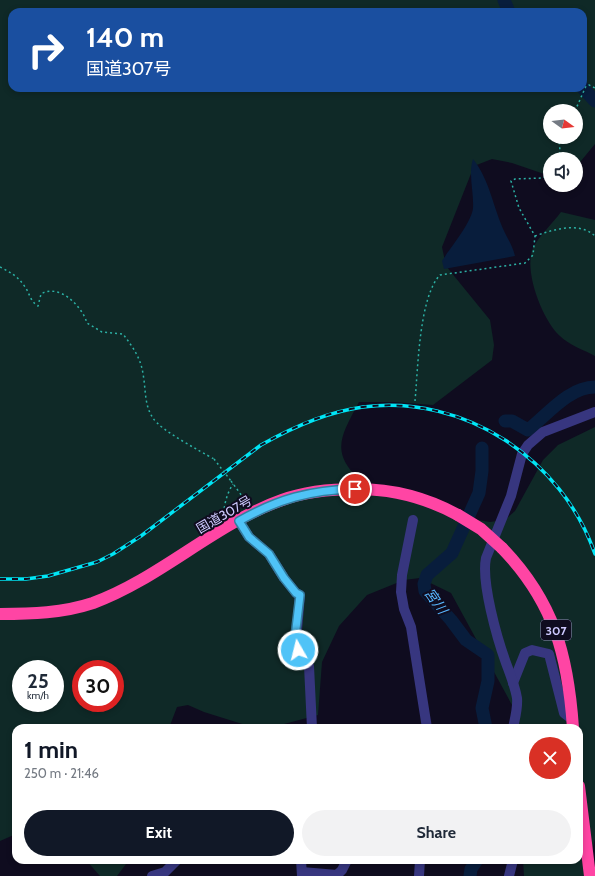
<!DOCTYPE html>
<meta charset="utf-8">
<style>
:root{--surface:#fff;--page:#f2f2f3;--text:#1f2937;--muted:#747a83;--accent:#111827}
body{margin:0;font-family:Cabin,"Noto Sans JP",sans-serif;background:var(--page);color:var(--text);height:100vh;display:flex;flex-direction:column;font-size:15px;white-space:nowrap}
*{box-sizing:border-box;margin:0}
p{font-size:13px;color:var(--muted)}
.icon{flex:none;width:22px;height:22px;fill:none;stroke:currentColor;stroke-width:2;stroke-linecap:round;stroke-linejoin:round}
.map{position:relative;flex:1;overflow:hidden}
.details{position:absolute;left:12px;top:724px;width:571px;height:140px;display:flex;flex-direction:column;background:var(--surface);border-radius:12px;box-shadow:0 2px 6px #0003}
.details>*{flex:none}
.top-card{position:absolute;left:8px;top:8px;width:579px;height:84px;border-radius:12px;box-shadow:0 2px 6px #0003;background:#1a4fa0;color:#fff;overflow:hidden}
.needle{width:26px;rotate:105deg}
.fabs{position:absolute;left:543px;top:104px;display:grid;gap:8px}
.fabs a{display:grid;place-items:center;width:40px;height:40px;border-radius:50%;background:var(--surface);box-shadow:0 2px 6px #0003;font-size:20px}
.speed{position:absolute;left:12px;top:660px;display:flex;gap:8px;font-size:20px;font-weight:700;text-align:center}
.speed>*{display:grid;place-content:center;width:52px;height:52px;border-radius:50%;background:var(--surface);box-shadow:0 2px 6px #0003;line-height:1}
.speed small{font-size:10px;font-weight:400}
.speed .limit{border:6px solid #d22;background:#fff;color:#111}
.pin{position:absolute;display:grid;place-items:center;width:34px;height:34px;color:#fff;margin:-17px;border:2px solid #fff;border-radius:50%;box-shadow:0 1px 4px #0007}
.me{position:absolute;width:44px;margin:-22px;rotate:352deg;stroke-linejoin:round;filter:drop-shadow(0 0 3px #0008)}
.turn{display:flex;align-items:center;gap:14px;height:84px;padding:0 12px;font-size:18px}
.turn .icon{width:52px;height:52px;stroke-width:2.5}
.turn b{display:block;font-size:28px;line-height:34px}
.round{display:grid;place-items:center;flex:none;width:42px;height:42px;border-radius:21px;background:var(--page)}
.overview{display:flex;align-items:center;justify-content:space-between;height:68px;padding:0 12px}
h1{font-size:24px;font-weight:700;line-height:30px;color:var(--accent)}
.cta{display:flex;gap:8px;margin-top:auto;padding:8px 12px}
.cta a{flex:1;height:46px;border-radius:24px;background:var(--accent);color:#fff;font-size:16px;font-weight:700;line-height:46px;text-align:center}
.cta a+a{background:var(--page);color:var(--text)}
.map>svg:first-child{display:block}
.green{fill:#0f2927;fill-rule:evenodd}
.water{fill:#081d3c}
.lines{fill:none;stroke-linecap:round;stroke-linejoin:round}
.river{stroke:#081d3c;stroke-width:13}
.path{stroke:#2cb1a5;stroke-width:1.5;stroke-dasharray:2 3;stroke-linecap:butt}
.minor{stroke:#37367f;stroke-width:10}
.highway{stroke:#ff45a4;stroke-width:12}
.rail-casing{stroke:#00e5f5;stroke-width:3.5}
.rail{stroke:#0f0c1f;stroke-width:2;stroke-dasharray:6;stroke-linecap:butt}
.path-bridge{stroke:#2cb1a5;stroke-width:1.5;stroke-dasharray:2 3;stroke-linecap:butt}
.highway-bridge{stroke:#ff45a4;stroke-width:12}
.route-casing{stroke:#337fa1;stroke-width:10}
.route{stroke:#4fc3f7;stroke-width:7}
.labels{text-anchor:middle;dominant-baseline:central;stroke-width:4;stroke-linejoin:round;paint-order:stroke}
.shield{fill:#0f0c1f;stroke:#9591bc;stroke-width:1}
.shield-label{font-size:12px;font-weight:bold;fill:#cecaff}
.street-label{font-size:13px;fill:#cecaff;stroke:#0f0c1f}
.water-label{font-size:14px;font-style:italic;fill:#58b7ff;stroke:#0f0c1f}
</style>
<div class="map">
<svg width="595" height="876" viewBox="0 0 595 876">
<rect width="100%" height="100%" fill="#0f0c1f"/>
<g class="green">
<path d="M0,0H595V144L576,167V159H550V176L512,163L492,159L474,166L442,247L446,266L490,320L494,345L492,360L433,405L394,402H359C338,441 330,454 367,487L459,517L490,522L505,520L515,511L543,460L558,445L595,427V839L585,876H524L523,860H579V728H518V716L451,593L420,578L404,580L367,595L339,626L322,662L318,715L269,728H255L204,712L188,705L177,707L169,728H16V834L0,841ZM12,12H583V88H12ZM550,111H576V137H550ZM21,669H55V703H21ZM81,669H115V703H81Z"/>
<path d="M561,212L595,220V356C584,350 569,345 560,336C543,321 523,271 533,248C539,236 553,223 561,212Z"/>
<path d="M86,860H129L117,876H100Z"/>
</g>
<path class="water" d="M473,159C490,180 493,208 505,233C509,241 513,247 515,256L444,269L442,261C450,248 472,222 473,208C474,191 468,175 473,159Z"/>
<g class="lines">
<g class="river">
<path d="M504,0L509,12"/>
<path d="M583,88L595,101"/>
<path d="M505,421H512L528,430C548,414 569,387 595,387"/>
<path d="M482,448V471L479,493L452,553L427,575L424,584L425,591L451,620L466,640L488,655V681L482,708L486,728"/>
<path d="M470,876L471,869L477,860"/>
</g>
<g class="path">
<path d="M575,111L586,86L589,85L595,88"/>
<path d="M558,159L560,152L559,137"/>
<path d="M535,236C552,230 579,221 595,236"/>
<path d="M0,267C10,272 19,277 25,287C30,294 30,301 38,306L41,294C59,283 82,306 87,323L102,332L123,334C132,346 141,358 143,374C146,389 144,405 153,418C160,430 200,451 214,459"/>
<path d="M415,401C418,369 419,297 440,275L525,263L533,255L535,236L519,208L511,181L515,179L543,178L550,173"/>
<path d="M231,481L242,496"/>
<path d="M224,518C223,507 227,493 233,484"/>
</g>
<g class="minor">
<path d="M413,520L402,575L401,592L404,609L411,627L427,728"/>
<path d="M239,521L249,537L269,554L284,578L296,593L300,595L296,641L299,650L309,666L312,728"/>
<path d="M513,683L525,653L532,650L549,654L564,713L573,720"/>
<path d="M513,728C515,718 518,708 517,698C515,686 510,674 506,663C497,638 481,582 486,558L511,496L522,454L528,445L543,432L595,412"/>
<path d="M301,860L302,876"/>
<path d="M302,872L337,875L342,870L347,860"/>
<path d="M152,876L165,872L177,860"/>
<path d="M419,876L420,860"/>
<path d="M509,876L513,860"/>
</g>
<g class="highway">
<path d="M502,548C554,602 568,655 573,728"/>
<path d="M0,614C31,614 63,613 93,603C161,578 214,524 282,500C306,491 331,489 357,489C392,489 427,498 458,515"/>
<path d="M579,786L590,876"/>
</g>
<defs>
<path id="rail" d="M0,579H26L48,576L97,562L113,554L141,536L261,445C293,427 326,412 363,407C465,394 562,459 595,554"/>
</defs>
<use href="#rail" class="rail-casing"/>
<use href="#rail" class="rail"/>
<path class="path-bridge" d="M214,459L231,481"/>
<path class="highway-bridge" d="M458,515L481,529L502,548"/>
</g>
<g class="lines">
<defs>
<path id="route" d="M298,650L295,637L300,595L296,593L284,578L269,554L249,537L239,521C278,499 310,490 355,489"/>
</defs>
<use href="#route" class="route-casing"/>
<use href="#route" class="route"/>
</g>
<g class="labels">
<rect class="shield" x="541" y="620" width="30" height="20" rx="3"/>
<g class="shield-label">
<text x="556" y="630">307</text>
</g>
<g class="street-label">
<text transform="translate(224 514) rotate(-30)">国道307号</text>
</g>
<g class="water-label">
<text transform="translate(436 601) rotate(55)">宮川</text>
</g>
</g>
</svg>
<div class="fabs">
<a><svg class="needle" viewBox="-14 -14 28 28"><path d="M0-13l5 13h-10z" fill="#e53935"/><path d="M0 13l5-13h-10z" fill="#747a83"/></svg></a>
<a><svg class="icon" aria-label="sound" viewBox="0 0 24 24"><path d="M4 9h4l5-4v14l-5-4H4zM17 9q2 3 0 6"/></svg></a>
</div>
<div class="speed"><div>25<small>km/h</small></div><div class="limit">30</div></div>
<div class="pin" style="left:355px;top:489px;background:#d93025"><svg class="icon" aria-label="arrive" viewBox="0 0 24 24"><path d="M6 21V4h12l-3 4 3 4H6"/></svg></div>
<svg class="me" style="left:298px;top:650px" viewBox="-20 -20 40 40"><circle r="17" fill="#4fc3f7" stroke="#fff" stroke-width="3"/><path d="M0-11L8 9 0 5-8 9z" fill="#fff"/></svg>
<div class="top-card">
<div class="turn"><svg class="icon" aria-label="right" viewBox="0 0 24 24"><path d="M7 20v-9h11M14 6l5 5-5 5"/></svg><div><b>140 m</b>国道307号</div></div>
</div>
<section class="details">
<div class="overview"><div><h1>1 min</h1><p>250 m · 21:46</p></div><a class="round" style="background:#d93025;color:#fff"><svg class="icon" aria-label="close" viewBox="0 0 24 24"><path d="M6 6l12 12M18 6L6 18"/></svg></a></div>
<div class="cta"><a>Exit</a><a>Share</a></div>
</section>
</div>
